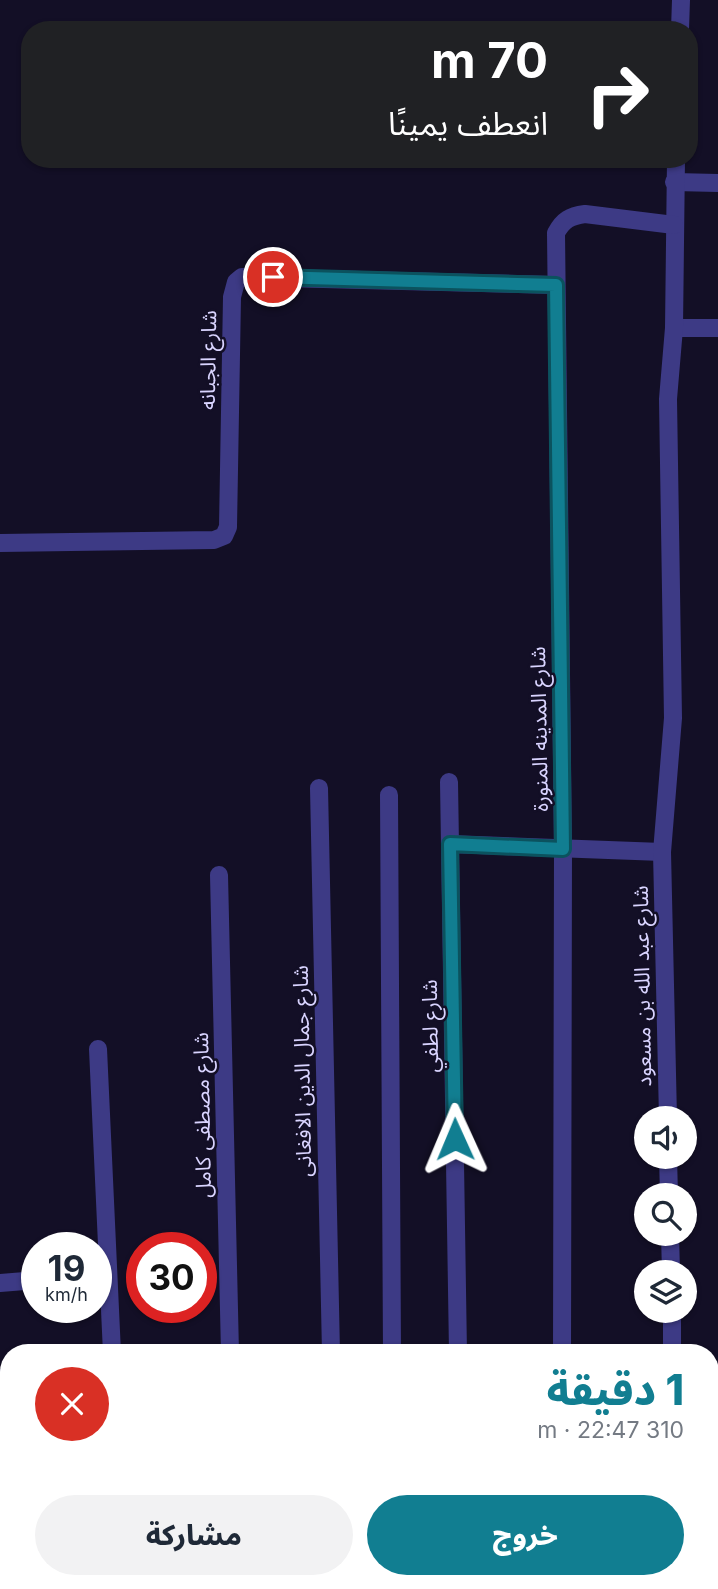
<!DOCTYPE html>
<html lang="ar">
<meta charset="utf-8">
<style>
:root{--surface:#fff;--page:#f2f2f3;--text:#1f2937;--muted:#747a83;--accent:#117e91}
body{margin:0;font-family:Inter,"Noto Sans Arabic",sans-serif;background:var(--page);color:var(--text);direction:rtl;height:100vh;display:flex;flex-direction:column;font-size:26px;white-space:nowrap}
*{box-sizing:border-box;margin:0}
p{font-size:23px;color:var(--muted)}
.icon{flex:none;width:38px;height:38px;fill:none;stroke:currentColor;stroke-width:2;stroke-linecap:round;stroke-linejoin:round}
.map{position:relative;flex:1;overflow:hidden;direction:ltr}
.side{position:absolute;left:0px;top:1344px;width:719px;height:245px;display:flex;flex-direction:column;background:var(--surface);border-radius:28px 28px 0 0;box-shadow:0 2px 5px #0004;direction:rtl}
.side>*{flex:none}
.guide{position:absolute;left:21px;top:21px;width:677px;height:147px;border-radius:28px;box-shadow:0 2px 5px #0004;direction:rtl;background:#202124;color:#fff;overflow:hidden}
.buttons{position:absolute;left:634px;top:1106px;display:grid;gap:14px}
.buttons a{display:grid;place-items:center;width:63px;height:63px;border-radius:50%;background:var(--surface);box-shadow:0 2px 5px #0004;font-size:35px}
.speed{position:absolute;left:21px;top:1232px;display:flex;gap:14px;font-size:35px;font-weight:700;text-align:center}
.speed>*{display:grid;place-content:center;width:91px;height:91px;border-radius:50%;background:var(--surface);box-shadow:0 2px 5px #0004;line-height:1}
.speed small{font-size:18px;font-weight:400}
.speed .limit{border:10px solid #d22;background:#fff;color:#111}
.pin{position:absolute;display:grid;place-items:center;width:60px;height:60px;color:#fff;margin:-30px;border:4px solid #fff;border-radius:50%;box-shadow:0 2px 7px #0007}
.me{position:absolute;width:77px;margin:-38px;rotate:359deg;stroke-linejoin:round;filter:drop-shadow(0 0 5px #0008)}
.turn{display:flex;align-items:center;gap:24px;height:147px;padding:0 35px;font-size:32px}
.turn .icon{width:91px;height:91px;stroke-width:2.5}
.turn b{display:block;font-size:49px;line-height:60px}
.round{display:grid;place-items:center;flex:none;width:74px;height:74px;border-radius:37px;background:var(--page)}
.head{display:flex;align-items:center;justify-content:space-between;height:119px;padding:0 35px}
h1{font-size:42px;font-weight:800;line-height:52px;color:var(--accent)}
.cta{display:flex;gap:14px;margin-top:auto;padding:14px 35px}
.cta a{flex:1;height:80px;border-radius:42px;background:var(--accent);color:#fff;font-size:28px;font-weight:800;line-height:80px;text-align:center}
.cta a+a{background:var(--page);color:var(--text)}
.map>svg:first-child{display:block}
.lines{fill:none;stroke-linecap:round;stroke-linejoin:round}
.street{stroke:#3d3a85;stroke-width:18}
.route-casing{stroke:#0b525e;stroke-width:18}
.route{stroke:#117e91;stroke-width:12}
.labels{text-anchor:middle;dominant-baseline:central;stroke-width:5;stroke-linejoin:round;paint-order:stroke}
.street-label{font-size:21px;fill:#d9d4ff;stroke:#130f26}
</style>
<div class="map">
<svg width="718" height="1589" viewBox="0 0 718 1589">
<rect width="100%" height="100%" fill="#130f26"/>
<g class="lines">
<g class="street">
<path d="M680,30L681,0"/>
<path d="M674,182L718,183"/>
<path d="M674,328H718"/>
<path d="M0,543L214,540L224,536L228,527L232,297L236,282L242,277L556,285"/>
<path d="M449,782L458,1353"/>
<path d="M319,788L331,1353"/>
<path d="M389,795L392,1353"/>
<path d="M450,844L662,852"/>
<path d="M219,875L230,1353"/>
<path d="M98,1049L112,1353"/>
<path d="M668,1118L662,852L673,718L668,399L674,328L676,159"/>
<path d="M668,1157L669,1195"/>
<path d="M670,1234L671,1272"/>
<path d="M0,1283L37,1280"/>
<path d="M672,1311V1353"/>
<path d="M562,1353L563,849L556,233C563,220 570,216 585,214L674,225"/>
<path d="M0,1378L9,1377"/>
<path d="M710,1402L718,1380"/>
<path d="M0,1480L9,1479"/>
<path d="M235,1580V1589"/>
<path d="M336,1580V1589"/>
<path d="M394,1580V1589"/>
<path d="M463,1580V1589"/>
<path d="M677,1580V1589"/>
<path d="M20,1589L113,1580"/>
<path d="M561,1589V1580"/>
</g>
</g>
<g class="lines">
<defs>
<path id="route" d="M273,277L556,285L563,849L450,844L455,1139"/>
</defs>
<use href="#route" class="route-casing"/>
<use href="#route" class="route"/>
</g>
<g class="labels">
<g class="street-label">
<text transform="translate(208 360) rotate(-89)">شارع الجبانه</text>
<text transform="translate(539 729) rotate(-91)">شارع المدينه المنورة</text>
<text transform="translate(642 986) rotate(-91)">شارع عبد الله بن مسعود</text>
<text transform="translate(430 1026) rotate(-91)">شارع لطفي</text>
<text transform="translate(302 1071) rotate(-91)">شارع جمال الدين الافغانى</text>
<text transform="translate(202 1115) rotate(-91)">شارع مصطفى كامل</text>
</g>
</g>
</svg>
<div class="buttons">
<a><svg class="icon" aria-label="sound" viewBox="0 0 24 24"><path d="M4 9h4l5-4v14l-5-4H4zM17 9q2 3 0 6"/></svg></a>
<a><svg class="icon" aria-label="search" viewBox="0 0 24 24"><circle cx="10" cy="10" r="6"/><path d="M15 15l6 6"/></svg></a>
<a><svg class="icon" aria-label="layers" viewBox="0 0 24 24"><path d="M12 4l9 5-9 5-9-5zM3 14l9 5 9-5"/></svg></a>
</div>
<div class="speed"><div>19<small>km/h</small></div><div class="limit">30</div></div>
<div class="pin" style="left:273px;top:277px;background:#d93025"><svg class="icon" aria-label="arrive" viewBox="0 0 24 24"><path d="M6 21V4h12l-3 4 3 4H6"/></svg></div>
<svg class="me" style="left:455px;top:1139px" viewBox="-20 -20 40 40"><path d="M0-17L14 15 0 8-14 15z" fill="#117e91" stroke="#fff" stroke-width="4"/></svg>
<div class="guide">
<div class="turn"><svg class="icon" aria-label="right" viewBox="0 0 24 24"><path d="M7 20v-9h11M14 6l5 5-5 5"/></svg><div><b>70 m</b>انعطف يمينًا</div></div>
</div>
<section class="side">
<div class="head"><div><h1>1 دقيقة</h1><p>310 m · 22:47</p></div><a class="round" style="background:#d93025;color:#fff"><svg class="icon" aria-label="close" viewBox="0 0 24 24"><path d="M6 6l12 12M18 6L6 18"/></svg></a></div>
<div class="cta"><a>خروج</a><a>مشاركة</a></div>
</section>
</div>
